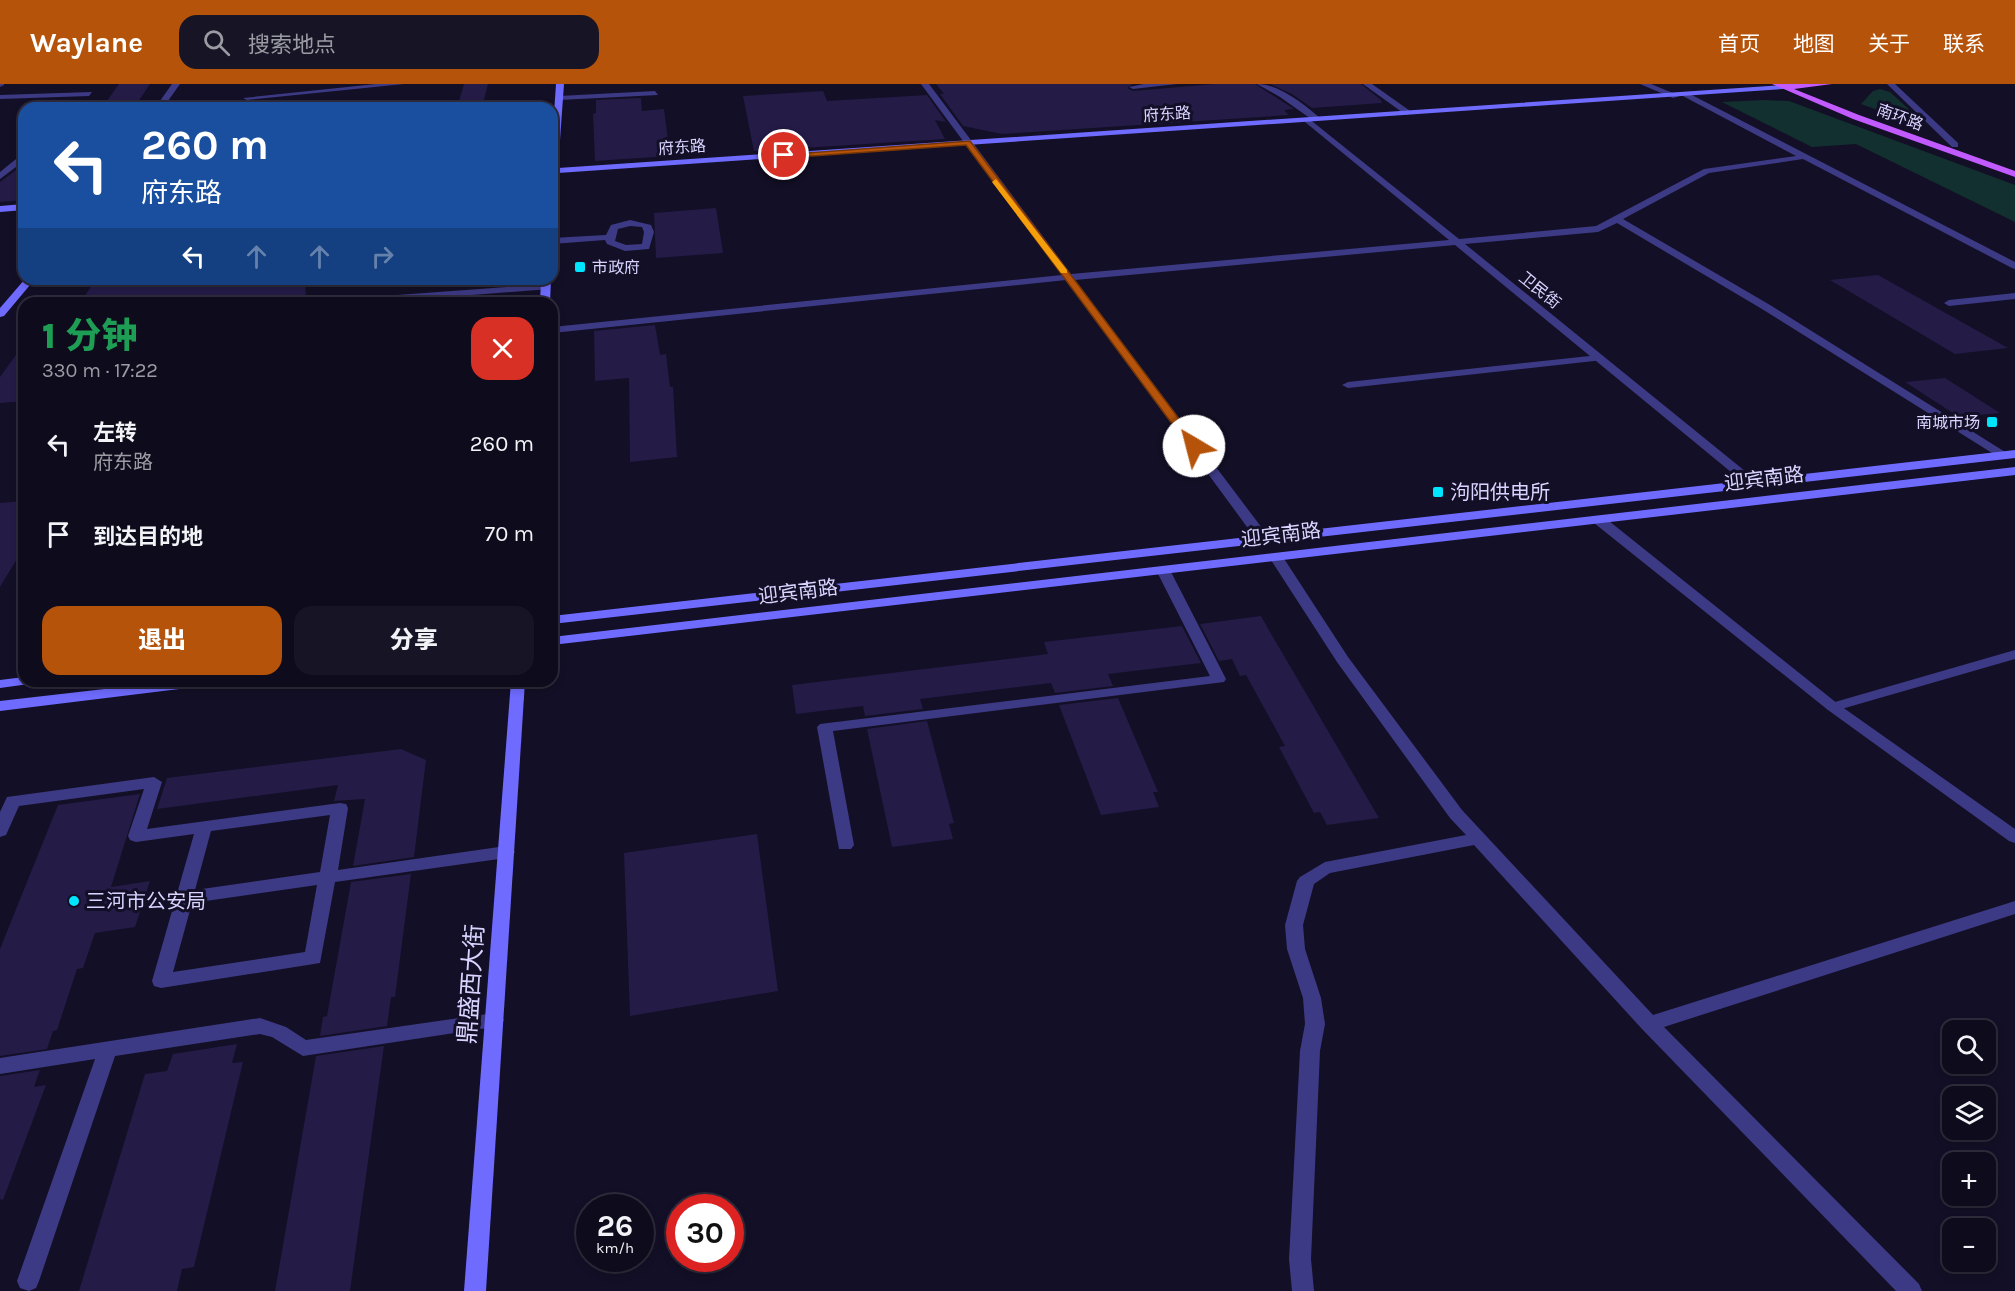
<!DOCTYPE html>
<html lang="zh">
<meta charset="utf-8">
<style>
:root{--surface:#0e0b1c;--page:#171425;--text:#f1f3f6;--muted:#9b9ba3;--line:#2e2b3b;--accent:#b45309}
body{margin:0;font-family:Karla,"Noto Sans SC",sans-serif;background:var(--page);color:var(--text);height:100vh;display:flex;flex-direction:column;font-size:22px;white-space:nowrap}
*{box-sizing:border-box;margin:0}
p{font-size:20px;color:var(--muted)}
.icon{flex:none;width:33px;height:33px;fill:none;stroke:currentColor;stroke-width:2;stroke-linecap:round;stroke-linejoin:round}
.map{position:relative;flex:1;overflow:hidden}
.sheet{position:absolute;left:18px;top:213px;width:540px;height:390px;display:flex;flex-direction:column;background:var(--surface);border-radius:18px;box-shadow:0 3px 9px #0003,0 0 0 2px var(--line)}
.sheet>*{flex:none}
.guide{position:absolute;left:18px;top:18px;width:540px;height:183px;border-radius:18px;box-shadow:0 3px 9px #0003,0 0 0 2px var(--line);background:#1a4fa0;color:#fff;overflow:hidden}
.buttons{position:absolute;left:1942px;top:936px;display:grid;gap:12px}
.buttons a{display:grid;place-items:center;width:54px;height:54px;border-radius:12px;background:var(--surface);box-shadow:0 3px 9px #0003,0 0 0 2px var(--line);font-size:30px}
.speed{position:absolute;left:576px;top:1110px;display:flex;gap:12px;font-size:30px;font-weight:700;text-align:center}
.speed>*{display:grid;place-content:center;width:78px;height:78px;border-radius:50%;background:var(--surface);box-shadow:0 3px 9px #0003,0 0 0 2px var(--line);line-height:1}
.speed small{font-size:15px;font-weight:400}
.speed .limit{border:9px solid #d22;background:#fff;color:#111}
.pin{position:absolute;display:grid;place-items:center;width:51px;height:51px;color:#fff;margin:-26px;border:3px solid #fff;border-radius:50%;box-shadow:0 2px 6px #0007}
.me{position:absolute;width:66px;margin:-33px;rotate:323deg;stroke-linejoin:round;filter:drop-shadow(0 0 4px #0008)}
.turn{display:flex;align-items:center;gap:21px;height:126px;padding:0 24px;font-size:27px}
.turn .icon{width:78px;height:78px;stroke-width:2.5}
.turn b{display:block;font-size:42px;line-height:51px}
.lanes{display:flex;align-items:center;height:57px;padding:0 24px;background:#0003;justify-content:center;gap:30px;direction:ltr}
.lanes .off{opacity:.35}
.round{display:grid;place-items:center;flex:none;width:63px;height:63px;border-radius:18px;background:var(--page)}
.summary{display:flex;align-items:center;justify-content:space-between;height:102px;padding:0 24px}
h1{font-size:36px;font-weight:800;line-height:45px;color:#1e9e55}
.primary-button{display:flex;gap:12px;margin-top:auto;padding:12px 24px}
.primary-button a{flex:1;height:69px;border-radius:18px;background:var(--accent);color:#fff;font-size:24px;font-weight:800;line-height:69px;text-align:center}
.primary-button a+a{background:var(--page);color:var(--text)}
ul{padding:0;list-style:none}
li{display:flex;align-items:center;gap:18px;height:90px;padding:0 24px}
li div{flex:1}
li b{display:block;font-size:22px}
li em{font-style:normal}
header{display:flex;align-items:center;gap:36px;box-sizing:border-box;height:84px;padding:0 30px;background:var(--accent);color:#fff}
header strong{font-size:28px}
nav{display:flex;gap:33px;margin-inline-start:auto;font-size:21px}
.search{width:420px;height:54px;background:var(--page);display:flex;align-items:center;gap:15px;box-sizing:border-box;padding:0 21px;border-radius:18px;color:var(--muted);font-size:22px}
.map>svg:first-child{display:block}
.green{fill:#12302f}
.building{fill:#241b47}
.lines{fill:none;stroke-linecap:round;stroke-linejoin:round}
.lane{fill:#3d3a85;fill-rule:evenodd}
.street{fill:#3d3a85;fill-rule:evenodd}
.secondary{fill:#6f6bff;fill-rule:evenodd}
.primary{fill:#c25bff;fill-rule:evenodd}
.route{fill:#b45309;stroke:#753606;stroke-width:1.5}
.slow{fill:#f59e0b}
.poi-dot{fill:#00e5ff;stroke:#130f26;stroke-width:2}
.labels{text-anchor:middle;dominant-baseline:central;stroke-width:6;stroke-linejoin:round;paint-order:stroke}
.far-street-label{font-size:16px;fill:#d9d4ff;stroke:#130f26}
.far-poi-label{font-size:16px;fill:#d9d4ff;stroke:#130f26;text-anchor:start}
.street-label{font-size:20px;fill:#d9d4ff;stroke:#130f26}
.poi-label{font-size:20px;fill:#d9d4ff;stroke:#130f26;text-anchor:start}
.near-street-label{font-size:24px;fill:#d9d4ff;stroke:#130f26}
</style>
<header>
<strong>Waylane</strong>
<div class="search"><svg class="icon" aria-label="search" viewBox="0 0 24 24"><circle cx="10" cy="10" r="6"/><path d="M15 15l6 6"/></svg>搜索地点</div>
<nav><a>首页</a><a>地图</a><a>关于</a><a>联系</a></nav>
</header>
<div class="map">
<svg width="2015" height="1207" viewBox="0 0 2015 1207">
<rect width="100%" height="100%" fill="#130f26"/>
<g class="green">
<path d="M1880,5L1890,8L1925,40L1919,41L1861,20L1873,7Z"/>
<path d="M1763,16L1789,17L2015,101V138L1856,60L1812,63L1722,18Z"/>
</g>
<g class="building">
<path d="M119,0H150L134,24H102Z"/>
<path d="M464,0H488L482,24H457Z"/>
<path d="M936,0H1133L1127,4L1133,7L1215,0H1255L1294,25L1284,26L1289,31L1002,50L963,42L940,10H944Z"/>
<path d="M1270,0H1361L1381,16L1382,19L1312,24L1292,10Z"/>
<path d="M823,7L827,17L927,11L946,38L935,36L945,55L754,67L743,12Z"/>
<path d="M641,14L642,27L664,25L670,72L595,77L593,30L596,29V16Z"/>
<path d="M24,80V116L0,118V98Z"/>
<path d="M716,124L723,169L656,174L654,129Z"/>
<path d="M1878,191L2008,264L1955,270L1830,196Z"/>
<path d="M96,195H305L306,214L238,219H80Z"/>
<path d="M655,241L660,271L666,270L670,303H673L677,373L630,378L629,294L595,297L594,247Z"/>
<path d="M24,260V317L0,319V293Z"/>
<path d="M1945,294L2000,329L1959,333L1905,298Z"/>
<path d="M24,417V463L0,503V419Z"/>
<path d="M1261,532L1270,548L1379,734L1327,741L1320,728L1314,729L1279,663L1285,662L1246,591L1240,592L1232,575L1219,577L1200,540Z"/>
<path d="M1182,542L1201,579L1108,590L1113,602L1055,609L1051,599L920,615L923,625L865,632L863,622L796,630L792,601L1048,570L1044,558Z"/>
<path d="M1118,614L1158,708H1153L1159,723L1101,731L1059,621Z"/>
<path d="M927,637L954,739L949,740L953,755L892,763L867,645Z"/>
<path d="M401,665L426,676L414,773L353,782L365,715L334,717L338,701L157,725L167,694Z"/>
<path d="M140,710L111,803L150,797L135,843L95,849L83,884L77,885L57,946L53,947L47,965L0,972V865L58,721Z"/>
<path d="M757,750L778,907L630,932L624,769Z"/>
<path d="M411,790L395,913H391L387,942L320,952L323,933L327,932L351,798Z"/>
<path d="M237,960L232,979L243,978L194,1183L182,1185L177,1207H79L145,990L167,987L173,970Z"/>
<path d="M384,962L350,1207H275L316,972Z"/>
<path d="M40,986L34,1003L46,1001L3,1116L0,1115V992Z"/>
</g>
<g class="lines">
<g class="lane">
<path d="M376,0H404L247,16L243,14Z"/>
<path d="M1144,0H1177L1133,5L1129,3Z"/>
<path d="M1363,0H1372L1413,29L1406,31Z"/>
<path d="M1887,0H1895L1958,59V63H1952Z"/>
<path d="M655,7L658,11L559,16L555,14L559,12Z"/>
<path d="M630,136L651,141L654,148L649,165L625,167L607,160L605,156L552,160V154L606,151L611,141ZM630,142L642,143L644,148L642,160L626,161L615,157L618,145Z"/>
<path d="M546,200L551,203L549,205L370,219H324L329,216Z"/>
<path d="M2015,209V215L1949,222L1944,219L1949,216Z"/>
<path d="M1599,271L1603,272V276L1348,304L1342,301L1348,298Z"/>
<path d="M1163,482L1170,486L1226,595L1224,598L833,647L854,761L851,765H839L817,643L820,640L1210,592L1156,486Z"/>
<path d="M2015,566V575L1838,626H1828L1825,623L1828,620Z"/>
<path d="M154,693L162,698L147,745L340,719L346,720L348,724L338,786L506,762L512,764L515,768L512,772L506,774L335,798L320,879L161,904L154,902L152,897L194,750L136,758L130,756L128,752L144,705L19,722L6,751L0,753V728L7,713ZM330,731L320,788L195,806L211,747ZM317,801L305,868L173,888L192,819Z"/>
<path d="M494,929L501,931L504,936L501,941L494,943L303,972L272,953L260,950L115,972L39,1197L36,1204L29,1207L20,1204L17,1197L95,975L0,990V974L260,934L286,943L306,956Z"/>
</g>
<g class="street">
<path d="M0,0H4V1L0,3Z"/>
<path d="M172,0H180L163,24H155Z"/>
<path d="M921,0H929L1071,190L1449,156L1305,38L1308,34L1459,155L1596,142L1704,85L1796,72L1681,11L1688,9L2015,178V185L2012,184L1803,75L1709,89L1623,135L1770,221L2010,371L2004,375L2000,374L1762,225L1617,139L1598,148L1465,160L1756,396V402H1748L1455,161L1075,196L1268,452L1270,455L1263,459L1258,458L1066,196L552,249V243L1062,191Z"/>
<path d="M1257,0C1279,0 1305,21 1321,35L1314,37L1280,13Z"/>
<path d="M1640,0H1651L1680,12L1673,14Z"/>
<path d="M92,8L89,12L0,15V11Z"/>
<path d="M21,71H24V77L0,95V88Z"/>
<path d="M1599,432L1604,433L1838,620L2015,745V759L2009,757L1828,626L1594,439L1593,436Z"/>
<path d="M1276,469L1281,470L1348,573L1462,726L1653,931L2015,817V830L1664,943L1919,1200L1922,1207H1896L1642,945L1474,761L1330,789L1314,800L1303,841L1305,865L1321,914L1325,940L1320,967L1311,1175L1314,1207H1292L1289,1175L1300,967L1305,940L1303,914L1287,865L1285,841L1297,797L1300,793L1325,778L1466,751L1450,734L1337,578L1269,473Z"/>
</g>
<g class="secondary">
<path d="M556,0H564L558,84L1783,1L1787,3L1783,5L558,89L556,118L552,121V59Z"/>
<path d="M24,120V126L0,128V122Z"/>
<path d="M25,195H35L4,232L0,233V224Z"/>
<path d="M541,195H551L550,219H540Z"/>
<path d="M2015,366V374L552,540V532Z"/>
<path d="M2015,383V391L552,561V553Z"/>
<path d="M24,593V597H31L29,600L0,604V596Z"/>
<path d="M174,597H219L212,601L0,627V617Z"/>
<path d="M511,597H525L486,1207H464Z"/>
</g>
<path class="primary" d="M1772,0H1832L1794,5L1859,31L2015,87V93L1853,35Z"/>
</g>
<path class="route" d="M970,57L1198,360V364H1190L966,61L784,74L780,71Z"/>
<path class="slow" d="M996,95L1067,186V189H1061L992,98Z"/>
<g class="poi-dot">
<rect x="574" y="177" width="12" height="12" rx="3"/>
<rect x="1986" y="332" width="12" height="12" rx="3"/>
<rect x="1432" y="402" width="12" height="12" rx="3"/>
<circle cx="74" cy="817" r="6"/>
</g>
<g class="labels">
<g class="far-street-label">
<text transform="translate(1167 30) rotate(-4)">府东路</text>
<text transform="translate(1900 33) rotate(20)">南环路</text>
<text transform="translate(682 63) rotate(-4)">府东路</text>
<text transform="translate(1540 206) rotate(39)">卫民街</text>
</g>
<g class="far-poi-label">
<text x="592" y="183">市政府</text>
<text x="1980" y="338" text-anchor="end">南城市场</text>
</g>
<g class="street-label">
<text transform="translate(1764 395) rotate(-7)">迎宾南路</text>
<text transform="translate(1281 451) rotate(-7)">迎宾南路</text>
<text transform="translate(798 508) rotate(-7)">迎宾南路</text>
</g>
<g class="poi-label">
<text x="1450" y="408">泃阳供电所</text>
<text x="86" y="817">三河市公安局</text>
</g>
<g class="near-street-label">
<text transform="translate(471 900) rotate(-86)">鼎盛西大街</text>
</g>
</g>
</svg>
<div class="buttons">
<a><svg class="icon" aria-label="search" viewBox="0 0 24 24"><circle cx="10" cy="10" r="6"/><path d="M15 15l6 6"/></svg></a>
<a><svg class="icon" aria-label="layers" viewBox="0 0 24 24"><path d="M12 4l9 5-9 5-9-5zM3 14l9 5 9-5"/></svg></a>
<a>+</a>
<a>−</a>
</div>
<div class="speed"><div>26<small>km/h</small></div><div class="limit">30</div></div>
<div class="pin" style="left:784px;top:71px;background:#d93025"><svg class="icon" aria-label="arrive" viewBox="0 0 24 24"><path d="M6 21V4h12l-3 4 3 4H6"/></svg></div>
<svg class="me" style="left:1194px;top:362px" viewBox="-20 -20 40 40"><circle r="19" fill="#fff"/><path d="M0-13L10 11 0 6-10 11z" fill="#b45309"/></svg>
<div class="guide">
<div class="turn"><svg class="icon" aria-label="left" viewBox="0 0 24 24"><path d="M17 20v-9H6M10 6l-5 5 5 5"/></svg><div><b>260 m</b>府东路</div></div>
<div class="lanes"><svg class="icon" aria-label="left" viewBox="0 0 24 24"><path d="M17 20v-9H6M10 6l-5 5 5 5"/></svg><svg class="icon off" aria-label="ahead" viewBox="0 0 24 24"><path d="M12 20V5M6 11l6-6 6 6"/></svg><svg class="icon off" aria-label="ahead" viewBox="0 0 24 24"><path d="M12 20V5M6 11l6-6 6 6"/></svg><svg class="icon off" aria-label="right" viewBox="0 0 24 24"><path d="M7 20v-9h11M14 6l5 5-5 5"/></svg></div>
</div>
<section class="sheet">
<div class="summary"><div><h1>1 分钟</h1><p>330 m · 17:22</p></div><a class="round" style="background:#d93025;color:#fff"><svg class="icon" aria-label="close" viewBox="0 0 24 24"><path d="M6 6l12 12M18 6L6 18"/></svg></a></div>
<ul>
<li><svg class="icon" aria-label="left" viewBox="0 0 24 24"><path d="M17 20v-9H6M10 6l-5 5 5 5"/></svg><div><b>左转</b><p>府东路</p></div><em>260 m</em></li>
<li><svg class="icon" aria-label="arrive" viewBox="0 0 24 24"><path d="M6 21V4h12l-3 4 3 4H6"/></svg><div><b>到达目的地</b></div><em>70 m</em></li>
</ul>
<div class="primary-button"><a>退出</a><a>分享</a></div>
</section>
</div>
